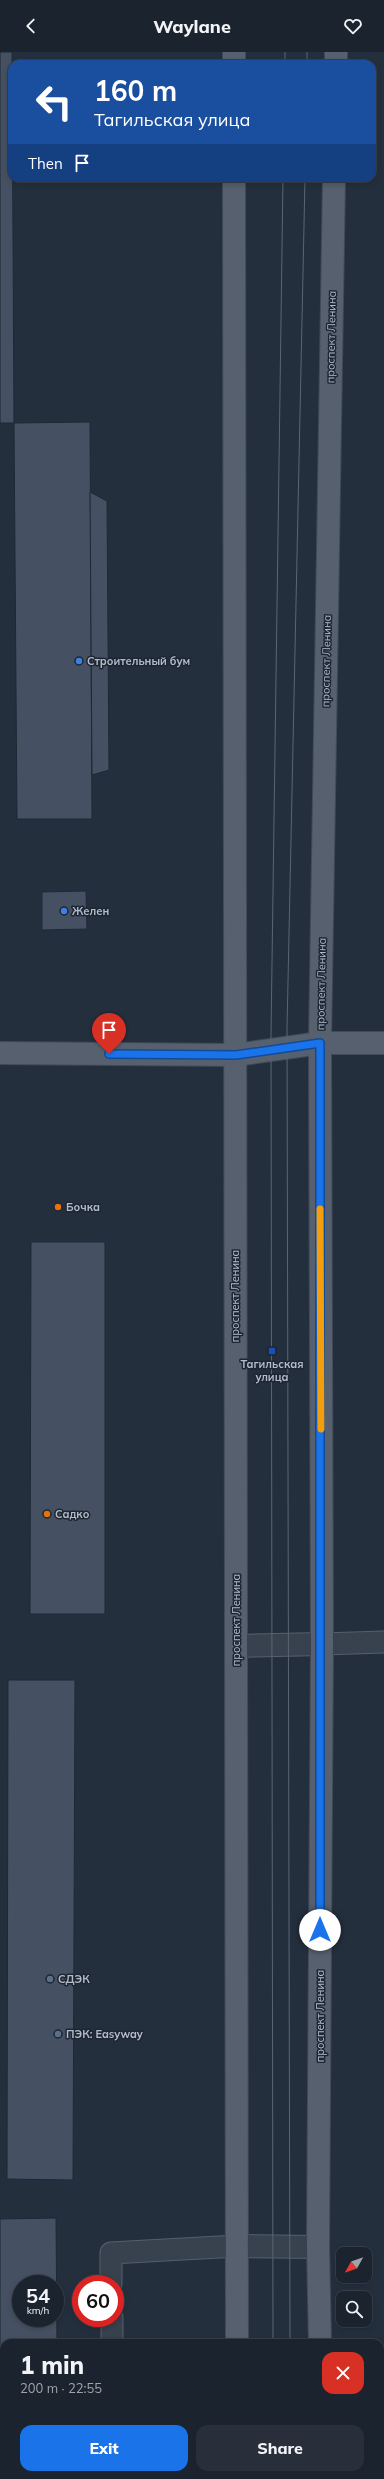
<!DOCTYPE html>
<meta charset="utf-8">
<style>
:root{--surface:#1b232e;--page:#282f3a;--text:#f1f3f6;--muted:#a0a4aa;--line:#39404a;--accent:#1a73e8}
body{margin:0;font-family:Mulish,sans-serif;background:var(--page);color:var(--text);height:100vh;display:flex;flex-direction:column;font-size:15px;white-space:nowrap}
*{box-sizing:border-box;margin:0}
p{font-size:13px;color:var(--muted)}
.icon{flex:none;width:22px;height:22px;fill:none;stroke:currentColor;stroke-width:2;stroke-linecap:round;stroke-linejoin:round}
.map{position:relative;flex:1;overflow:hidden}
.details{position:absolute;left:0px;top:2287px;width:384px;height:140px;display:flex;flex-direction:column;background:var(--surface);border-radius:12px 12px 0 0;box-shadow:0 2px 6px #0003,0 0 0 1px var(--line)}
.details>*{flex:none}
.top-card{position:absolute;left:8px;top:8px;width:368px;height:122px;border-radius:12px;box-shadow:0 2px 6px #0003,0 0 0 1px var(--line);background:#1a4fa0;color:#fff;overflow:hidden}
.needle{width:26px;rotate:230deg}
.controls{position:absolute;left:336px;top:2195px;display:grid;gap:8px}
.controls a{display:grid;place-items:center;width:36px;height:36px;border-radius:8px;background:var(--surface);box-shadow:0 2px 6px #0003,0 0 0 1px var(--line);font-size:20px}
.speed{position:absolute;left:12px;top:2223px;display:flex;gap:8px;font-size:20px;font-weight:700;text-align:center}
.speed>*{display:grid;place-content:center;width:52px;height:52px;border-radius:50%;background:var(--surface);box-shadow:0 2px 6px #0003,0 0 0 1px var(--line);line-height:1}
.speed small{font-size:10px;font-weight:400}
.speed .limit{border:6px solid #d22;background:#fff;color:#111}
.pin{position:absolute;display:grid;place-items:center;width:34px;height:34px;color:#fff;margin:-41px -17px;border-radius:50% 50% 50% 0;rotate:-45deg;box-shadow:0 0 4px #0007}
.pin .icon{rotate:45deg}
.me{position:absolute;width:44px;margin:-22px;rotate:0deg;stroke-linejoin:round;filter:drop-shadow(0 0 3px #0008)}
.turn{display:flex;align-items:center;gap:14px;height:84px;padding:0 20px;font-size:18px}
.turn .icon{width:52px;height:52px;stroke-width:2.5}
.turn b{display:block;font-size:28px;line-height:34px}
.then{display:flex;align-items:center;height:38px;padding:0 20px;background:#0003;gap:8px;font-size:15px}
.round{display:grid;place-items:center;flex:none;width:42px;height:42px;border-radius:12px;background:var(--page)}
.summary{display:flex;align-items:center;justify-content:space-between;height:68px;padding:0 20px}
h1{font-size:24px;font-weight:800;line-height:30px}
.cta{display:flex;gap:8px;margin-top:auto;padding:8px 20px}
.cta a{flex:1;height:46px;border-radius:12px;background:var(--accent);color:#fff;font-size:16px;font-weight:800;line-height:46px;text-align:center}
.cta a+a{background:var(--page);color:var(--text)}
header{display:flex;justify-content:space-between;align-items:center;height:52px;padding:0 20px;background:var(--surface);font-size:18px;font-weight:800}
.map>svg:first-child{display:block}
.building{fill:#455162;stroke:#1f2835;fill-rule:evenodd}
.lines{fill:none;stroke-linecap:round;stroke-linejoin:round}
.service-casing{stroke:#565f6c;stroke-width:23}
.minor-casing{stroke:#565f6c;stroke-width:24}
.primary-casing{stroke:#414a57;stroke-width:24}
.service{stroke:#38414e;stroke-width:21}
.minor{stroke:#38414e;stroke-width:22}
.primary{stroke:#56606e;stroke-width:22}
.tram{stroke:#5a6575;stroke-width:1}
.route-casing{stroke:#114b97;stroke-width:10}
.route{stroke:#1a73e8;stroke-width:7}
.slow{stroke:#f59e0b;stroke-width:7}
.shop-dot{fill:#3f7fe0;stroke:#1d2633;stroke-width:1.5}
.food-dot{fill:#e8710a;stroke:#1d2633;stroke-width:1.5}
.transit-dot{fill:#1a4fb4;stroke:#1d2633;stroke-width:1.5}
.service-dot{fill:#5c6f8a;stroke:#1d2633;stroke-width:1.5}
.labels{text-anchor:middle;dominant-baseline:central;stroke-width:3;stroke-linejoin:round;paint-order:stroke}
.street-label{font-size:11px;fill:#b4bcc9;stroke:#1d2633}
.poi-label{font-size:11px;font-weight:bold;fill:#b4bcc9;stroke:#1d2633;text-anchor:start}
</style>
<header><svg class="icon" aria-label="back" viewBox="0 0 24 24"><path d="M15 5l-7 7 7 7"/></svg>Waylane<svg class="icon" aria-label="heart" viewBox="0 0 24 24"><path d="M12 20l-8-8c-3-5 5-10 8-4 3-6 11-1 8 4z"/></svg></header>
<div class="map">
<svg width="384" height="2427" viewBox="0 0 384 2427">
<rect width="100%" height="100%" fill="#242f3e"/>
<g class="building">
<path d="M0,0H12L14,371H0Z"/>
<path d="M90,370L92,767H17L14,371Z"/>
<path d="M90,440L107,449L109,718L92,723Z"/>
<path d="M86,839L87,877L42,878V840Z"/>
<path d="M31,1190H105V1562H30Z"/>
<path d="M8,1628H75L73,2128L7,2127Z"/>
<path d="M56,2166L57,2291H4V2423H59V2427H0V2167ZM21,2232H55V2266H21Z"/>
</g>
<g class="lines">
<defs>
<g id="service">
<path d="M322,1592L384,1590"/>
<path d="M111,2232V2201L237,2194"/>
<path d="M112,2266V2291"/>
<path d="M115,2423V2427"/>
</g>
<g id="minor">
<path d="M236,1594L322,1592"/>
<path d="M237,2194L318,2195"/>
</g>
<g id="primary">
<path d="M234,0V12"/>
<path d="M336,12V0"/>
<path d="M234,126L237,2291"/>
<path d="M0,1001L236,1003L320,991H384"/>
<path d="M320,2291L318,2195L322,1592L320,991L334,126"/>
<path d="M238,2423V2427"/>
<path d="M323,2423V2427"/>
</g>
</defs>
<use href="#service" class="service-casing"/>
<use href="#minor" class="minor-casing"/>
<use href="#primary" class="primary-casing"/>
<use href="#service" class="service"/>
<use href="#minor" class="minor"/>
<use href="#primary" class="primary"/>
<g class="tram">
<path d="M285,12V0"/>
<path d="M307,12V0"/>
<path d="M273,2291L271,983L283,126"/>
<path d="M290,2291L287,977L305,126"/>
<path d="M273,2423V2427"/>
<path d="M290,2423V2427"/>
</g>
</g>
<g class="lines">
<defs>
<path id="route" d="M109,1002L236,1003L320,991V1878"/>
</defs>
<use href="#route" class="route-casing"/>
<use href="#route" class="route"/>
<path class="slow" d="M320,1157L321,1377"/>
</g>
<g class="shop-dot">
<circle cx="79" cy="609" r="4"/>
<circle cx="64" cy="859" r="4"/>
</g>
<g class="food-dot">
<circle cx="58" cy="1155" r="4"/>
<circle cx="47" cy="1462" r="4"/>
</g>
<rect class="transit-dot" x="268" y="1295" width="8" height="8" rx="2"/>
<g class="service-dot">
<circle cx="50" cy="1927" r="4"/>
<circle cx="58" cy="1982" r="4"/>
</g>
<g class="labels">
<g class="street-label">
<text transform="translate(331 285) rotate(-89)">проспект Ленина</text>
<text transform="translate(326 609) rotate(-89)">проспект Ленина</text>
<text transform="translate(321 932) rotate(-89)">проспект Ленина</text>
<text transform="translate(235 1244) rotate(-90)">проспект Ленина</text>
<text transform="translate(236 1568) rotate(-90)">проспект Ленина</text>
<text transform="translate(320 1964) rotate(-90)">проспект Ленина</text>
</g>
<g class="poi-label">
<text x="87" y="609">Строительный бум</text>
<text x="72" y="859">Желен</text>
<text x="66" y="1155">Бочка</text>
<text x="272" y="1312" text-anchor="middle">Тагильская<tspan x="272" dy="13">улица</tspan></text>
<text x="55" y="1462">Садко</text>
<text x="58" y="1927">СДЭК</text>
<text x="66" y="1982">ПЭК: Easyway</text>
</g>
</g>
</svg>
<div class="controls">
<a><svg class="needle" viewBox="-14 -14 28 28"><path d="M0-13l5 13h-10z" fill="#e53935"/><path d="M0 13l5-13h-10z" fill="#a0a4aa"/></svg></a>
<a><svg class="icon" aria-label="search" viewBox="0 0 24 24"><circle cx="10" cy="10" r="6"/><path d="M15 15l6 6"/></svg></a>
</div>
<div class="speed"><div>54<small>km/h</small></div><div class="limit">60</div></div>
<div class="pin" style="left:109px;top:1002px;background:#d93025"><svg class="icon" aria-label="arrive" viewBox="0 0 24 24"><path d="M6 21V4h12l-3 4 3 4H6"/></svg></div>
<svg class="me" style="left:320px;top:1878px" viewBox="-20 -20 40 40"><circle r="19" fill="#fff"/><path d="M0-13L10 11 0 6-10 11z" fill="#1a73e8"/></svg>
<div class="top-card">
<div class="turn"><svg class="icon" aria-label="left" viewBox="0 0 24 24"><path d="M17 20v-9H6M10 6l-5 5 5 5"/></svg><div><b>160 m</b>Тагильская улица</div></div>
<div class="then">Then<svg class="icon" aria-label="arrive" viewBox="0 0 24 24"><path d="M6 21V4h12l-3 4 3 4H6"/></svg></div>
</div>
<section class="details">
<div class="summary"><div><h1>1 min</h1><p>200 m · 22:55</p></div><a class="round" style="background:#d93025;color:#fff"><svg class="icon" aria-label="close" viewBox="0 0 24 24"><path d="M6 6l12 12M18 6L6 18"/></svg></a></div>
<div class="cta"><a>Exit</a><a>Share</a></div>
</section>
</div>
